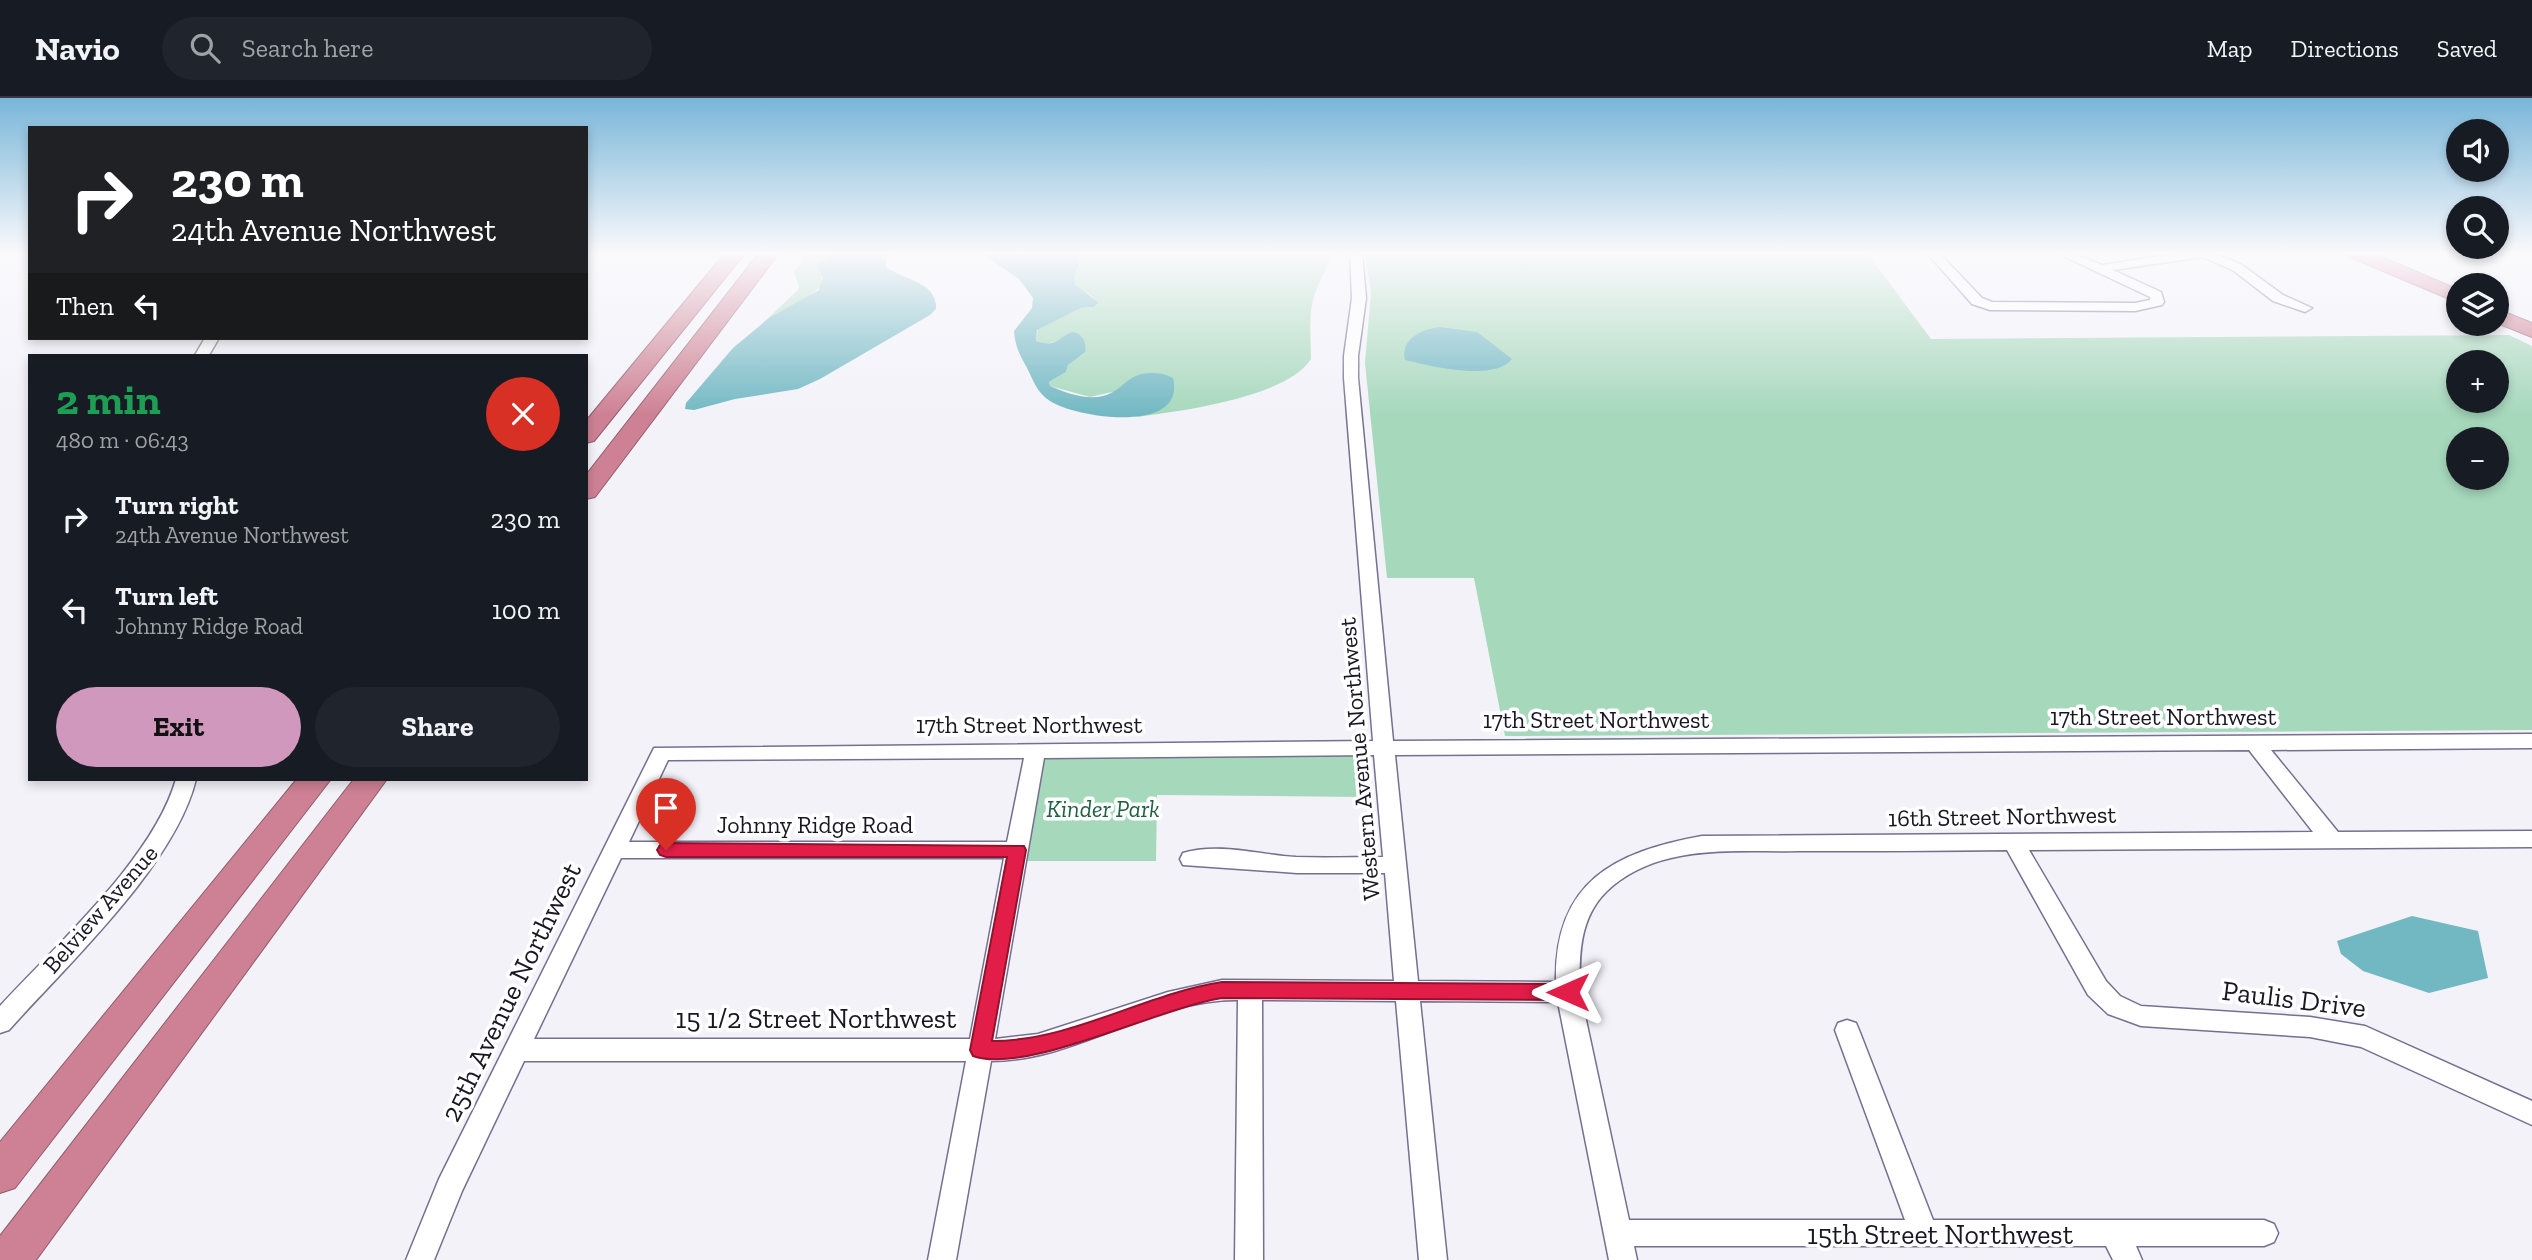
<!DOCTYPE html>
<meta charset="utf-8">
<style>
:root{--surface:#171b24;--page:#20242c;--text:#f1f3f6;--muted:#9ea1a6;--line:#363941;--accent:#d098bc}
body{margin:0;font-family:"Zilla Slab",serif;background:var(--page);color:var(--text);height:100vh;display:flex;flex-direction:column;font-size:26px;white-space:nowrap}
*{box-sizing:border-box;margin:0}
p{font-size:23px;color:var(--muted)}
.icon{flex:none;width:38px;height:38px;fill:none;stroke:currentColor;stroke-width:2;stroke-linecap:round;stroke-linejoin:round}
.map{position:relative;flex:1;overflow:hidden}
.side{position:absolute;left:28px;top:256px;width:560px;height:427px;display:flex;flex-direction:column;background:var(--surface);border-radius:0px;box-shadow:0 4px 10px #0003}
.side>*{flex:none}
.guide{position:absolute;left:28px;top:28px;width:560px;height:214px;border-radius:0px;box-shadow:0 4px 10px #0003;background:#202124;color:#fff;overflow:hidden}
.buttons{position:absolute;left:2446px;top:21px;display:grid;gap:14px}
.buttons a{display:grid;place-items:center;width:63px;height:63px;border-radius:50%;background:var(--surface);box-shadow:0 4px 10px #0003;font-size:35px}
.pin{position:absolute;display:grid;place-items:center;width:60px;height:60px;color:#fff;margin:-72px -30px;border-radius:50% 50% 50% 0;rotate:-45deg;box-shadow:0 0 7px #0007}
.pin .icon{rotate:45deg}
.me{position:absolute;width:77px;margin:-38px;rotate:270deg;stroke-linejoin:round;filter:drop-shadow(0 0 5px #0008)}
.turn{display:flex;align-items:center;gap:24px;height:147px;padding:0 28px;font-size:32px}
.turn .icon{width:91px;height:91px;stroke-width:2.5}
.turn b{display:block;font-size:49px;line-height:60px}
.then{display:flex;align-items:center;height:66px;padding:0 28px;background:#0003;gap:14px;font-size:26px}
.round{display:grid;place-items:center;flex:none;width:74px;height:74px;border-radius:37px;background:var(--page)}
.head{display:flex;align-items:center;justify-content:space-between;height:119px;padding:0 28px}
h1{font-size:42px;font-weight:700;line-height:52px;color:#1e9e55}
.button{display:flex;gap:14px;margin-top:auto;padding:14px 28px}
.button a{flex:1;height:80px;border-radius:42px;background:var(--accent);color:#111;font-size:28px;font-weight:700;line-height:80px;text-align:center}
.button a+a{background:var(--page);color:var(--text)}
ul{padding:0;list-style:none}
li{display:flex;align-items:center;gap:21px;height:91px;padding:0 28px}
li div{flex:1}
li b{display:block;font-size:26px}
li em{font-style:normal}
header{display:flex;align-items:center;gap:42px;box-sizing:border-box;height:98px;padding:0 35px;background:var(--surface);border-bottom:2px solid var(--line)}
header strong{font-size:33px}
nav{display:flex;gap:38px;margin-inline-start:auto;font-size:24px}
.search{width:490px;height:63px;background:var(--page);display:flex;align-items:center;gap:18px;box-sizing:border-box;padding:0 24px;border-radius:38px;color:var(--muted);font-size:26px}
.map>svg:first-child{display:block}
.green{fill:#a6d8bc;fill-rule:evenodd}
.water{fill:#72b8c3}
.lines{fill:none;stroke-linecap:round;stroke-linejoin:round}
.minor-casing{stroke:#766f8f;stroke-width:3}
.highway-casing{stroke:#8f5c6c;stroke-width:2}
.minor{fill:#fff;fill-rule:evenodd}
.highway{fill:#ce8194;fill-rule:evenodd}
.route{fill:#e11d48;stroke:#92132f;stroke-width:2}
.labels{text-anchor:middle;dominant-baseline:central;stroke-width:7;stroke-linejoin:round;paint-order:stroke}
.street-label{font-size:24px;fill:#1a1723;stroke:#fff}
.park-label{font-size:24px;font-style:italic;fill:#206043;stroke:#fff}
.near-street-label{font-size:28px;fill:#1a1723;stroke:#fff}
</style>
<header>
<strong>Navio</strong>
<div class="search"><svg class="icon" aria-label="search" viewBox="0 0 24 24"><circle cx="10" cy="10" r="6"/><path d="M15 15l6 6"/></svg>Search here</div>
<nav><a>Map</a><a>Directions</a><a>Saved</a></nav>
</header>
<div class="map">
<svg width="2532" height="1162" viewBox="0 0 2532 1162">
<rect width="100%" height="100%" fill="#f3f2f9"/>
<g class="green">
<path d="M808,155H833L822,161V188L800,205L764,224L798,192L799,188L794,174Z"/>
<path d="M1082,155H1331C1328,170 1319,183 1314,198C1308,219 1311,239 1311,261C1286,300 1180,313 1136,319C1153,314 1167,308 1174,292L1112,294L1090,299L1050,288L1049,284L1066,274L1068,267L1062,242L1046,246L1036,243L1038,231L1081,210L1094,209L1099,206C1083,184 1062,194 1082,155Z"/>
<path d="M1365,155H1867L1931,241L2509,237L2532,248V632L1505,638L1474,480H1387L1365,265L1371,195ZM2459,264H2497V303H2459ZM2459,341H2497V380H2459Z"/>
<path d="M1357,653L1363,699L1157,697L1156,763H1021L1040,657Z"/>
</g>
<g class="water">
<path d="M833,155H891L887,159L886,169C903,182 938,184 936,211L930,217L820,281L798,291L735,301L694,312L685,311L686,305L733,250L769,220L819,192L823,180L817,166Z"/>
<path d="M981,155H1082L1074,179L1075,186L1099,205L1094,209L1081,210L1037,232L1036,243C1058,250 1056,240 1072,234C1083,235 1087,245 1085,254L1068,267L1066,274L1049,284L1050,288C1066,295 1085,302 1103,298C1124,293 1126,275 1151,275C1159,275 1166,276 1173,280C1187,337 1076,320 1050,303C1036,294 1033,281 1026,268C1019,256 1015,247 1014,233L1032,210L1033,200L1019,181Z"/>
<path d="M1440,229L1477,234L1512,261C1494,284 1430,268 1405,262C1400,241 1422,231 1440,229Z"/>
<path d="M2412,818L2478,833L2488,880L2429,895L2363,873L2341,856L2337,843Z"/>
</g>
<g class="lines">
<defs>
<g id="minor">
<path d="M1350,155H1362L1366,200L1358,258V280L1393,643L2532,636V650L2271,652L2338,734L2532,733V749L2029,752L2106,883L2120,898L2141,908L2310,919L2365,928L2532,1003V1027L2361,949L2310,939L2141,928L2108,916L2088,897L2007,752C1937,753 1868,753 1799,753C1757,754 1712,750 1671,760C1648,765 1623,777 1606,794C1579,821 1579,858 1580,894L1629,1122H1905L1835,932L1838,925L1847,922L1856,925L1859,932L1933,1122H2264L2274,1126L2278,1135L2274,1144L2264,1148H2136L2142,1162H2113L2106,1148H1634L1637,1162H1609L1558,904L1420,903L1447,1162H1419L1396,903L1262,902L1263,1162H1235L1238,902C1152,901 1077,963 991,963L956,1162H928L966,963H524L462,1093L434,1162H406L439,1081L654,650L1373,643L1344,280V258L1352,200ZM2249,652L2313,734L1702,738C1614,754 1554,784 1556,884L1418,883L1395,657ZM1374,657L1383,759C1354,759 1325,760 1296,759C1261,757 1218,744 1183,755L1180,761L1183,767L1297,775H1385L1394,883L1222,882L1168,894L1038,936L995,941L1044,660ZM1024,660L1007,744H629L668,662ZM621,760H1004L970,941H534Z"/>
<path d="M1927,155H1939L1982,200L1992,204L2135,205L2150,202V199L2057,155H2072L2102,167L2181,155H2214L2242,167L2283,197L2312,210L2305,214L2273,203L2234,173L2203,159L2113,172L2161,194L2164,204L2162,207L2135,213L1990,212L1972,206Z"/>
<path d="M205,240H219L209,257H195Z"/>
<path d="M176,681H196C176,766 68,866 9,932L0,935V908C56,847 154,760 176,681Z"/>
</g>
<g id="highway">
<path d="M725,155H745L594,343L586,345V323Z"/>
<path d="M759,155H779L595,399L586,401V377Z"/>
<path d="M2348,155H2372L2459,192V205L2350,159Z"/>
<path d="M2497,211L2532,225V239L2497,225Z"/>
<path d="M297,681H331L15,1090L0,1095V1044Z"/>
<path d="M354,681H387L36,1162H0V1138Z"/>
</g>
</defs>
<use href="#minor" class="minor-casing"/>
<use href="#highway" class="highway-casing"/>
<use href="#minor" class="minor"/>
<use href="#highway" class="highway"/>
</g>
<linearGradient id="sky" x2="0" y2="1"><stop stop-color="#79b6d9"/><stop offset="0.49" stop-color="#faf9fc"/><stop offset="1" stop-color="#faf9fc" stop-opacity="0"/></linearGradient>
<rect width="2532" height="317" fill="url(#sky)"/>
<path class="route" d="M666,745L1024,748L1026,752L992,943C1072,943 1144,896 1222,884L1568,886L1575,888L1578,894L1575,900L1568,902L1222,900C1158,910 1027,977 973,958L970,952L1007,759H666L660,757L657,752L660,747Z"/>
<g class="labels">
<g class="street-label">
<text x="2163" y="618">17th Street Northwest</text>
<text x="1596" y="621">17th Street Northwest</text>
<text x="1029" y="626">17th Street Northwest</text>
<text transform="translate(1359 661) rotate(-95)">Western Avenue Northwest</text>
<text transform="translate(2002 718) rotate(-1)">16th Street Northwest</text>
<text x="815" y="726">Johnny Ridge Road</text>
<text transform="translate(100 811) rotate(-49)">Belview Avenue</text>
</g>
<g class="park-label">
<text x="1103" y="710">Kinder Park</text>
</g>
<g class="near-street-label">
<text transform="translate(511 894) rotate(-64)">25th Avenue Northwest</text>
<text transform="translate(2294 901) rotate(7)">Paulis Drive</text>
<text x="816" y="920">15 1/2 Street Northwest</text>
<text x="1940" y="1136">15th Street Northwest</text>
</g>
</g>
</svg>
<div class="buttons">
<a><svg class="icon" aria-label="sound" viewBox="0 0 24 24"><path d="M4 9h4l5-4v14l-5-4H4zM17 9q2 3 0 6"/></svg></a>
<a><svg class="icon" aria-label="search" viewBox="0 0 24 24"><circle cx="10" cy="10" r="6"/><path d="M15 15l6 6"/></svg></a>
<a><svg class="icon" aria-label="layers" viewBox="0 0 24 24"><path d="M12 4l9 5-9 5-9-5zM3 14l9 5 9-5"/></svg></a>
<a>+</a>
<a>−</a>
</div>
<div class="pin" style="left:666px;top:752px;background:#d93025"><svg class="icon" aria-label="arrive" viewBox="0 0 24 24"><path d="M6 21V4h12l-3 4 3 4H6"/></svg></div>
<svg class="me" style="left:1568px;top:894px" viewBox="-20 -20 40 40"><path d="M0-17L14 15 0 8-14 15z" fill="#e11d48" stroke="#fff" stroke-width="4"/></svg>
<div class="guide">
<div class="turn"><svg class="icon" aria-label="right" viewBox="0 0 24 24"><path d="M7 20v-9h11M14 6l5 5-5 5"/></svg><div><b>230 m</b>24th Avenue Northwest</div></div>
<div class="then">Then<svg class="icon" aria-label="left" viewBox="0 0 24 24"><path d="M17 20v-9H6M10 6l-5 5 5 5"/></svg></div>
</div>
<section class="side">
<div class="head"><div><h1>2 min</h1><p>480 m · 06:43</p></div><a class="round" style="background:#d93025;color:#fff"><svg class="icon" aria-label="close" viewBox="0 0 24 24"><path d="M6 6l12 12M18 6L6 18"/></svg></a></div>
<ul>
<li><svg class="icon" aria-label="right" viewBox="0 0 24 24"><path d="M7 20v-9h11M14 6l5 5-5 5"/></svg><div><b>Turn right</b><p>24th Avenue Northwest</p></div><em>230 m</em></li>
<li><svg class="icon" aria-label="left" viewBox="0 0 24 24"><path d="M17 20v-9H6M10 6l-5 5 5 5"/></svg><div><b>Turn left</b><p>Johnny Ridge Road</p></div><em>100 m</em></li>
</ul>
<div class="button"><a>Exit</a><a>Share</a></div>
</section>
</div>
